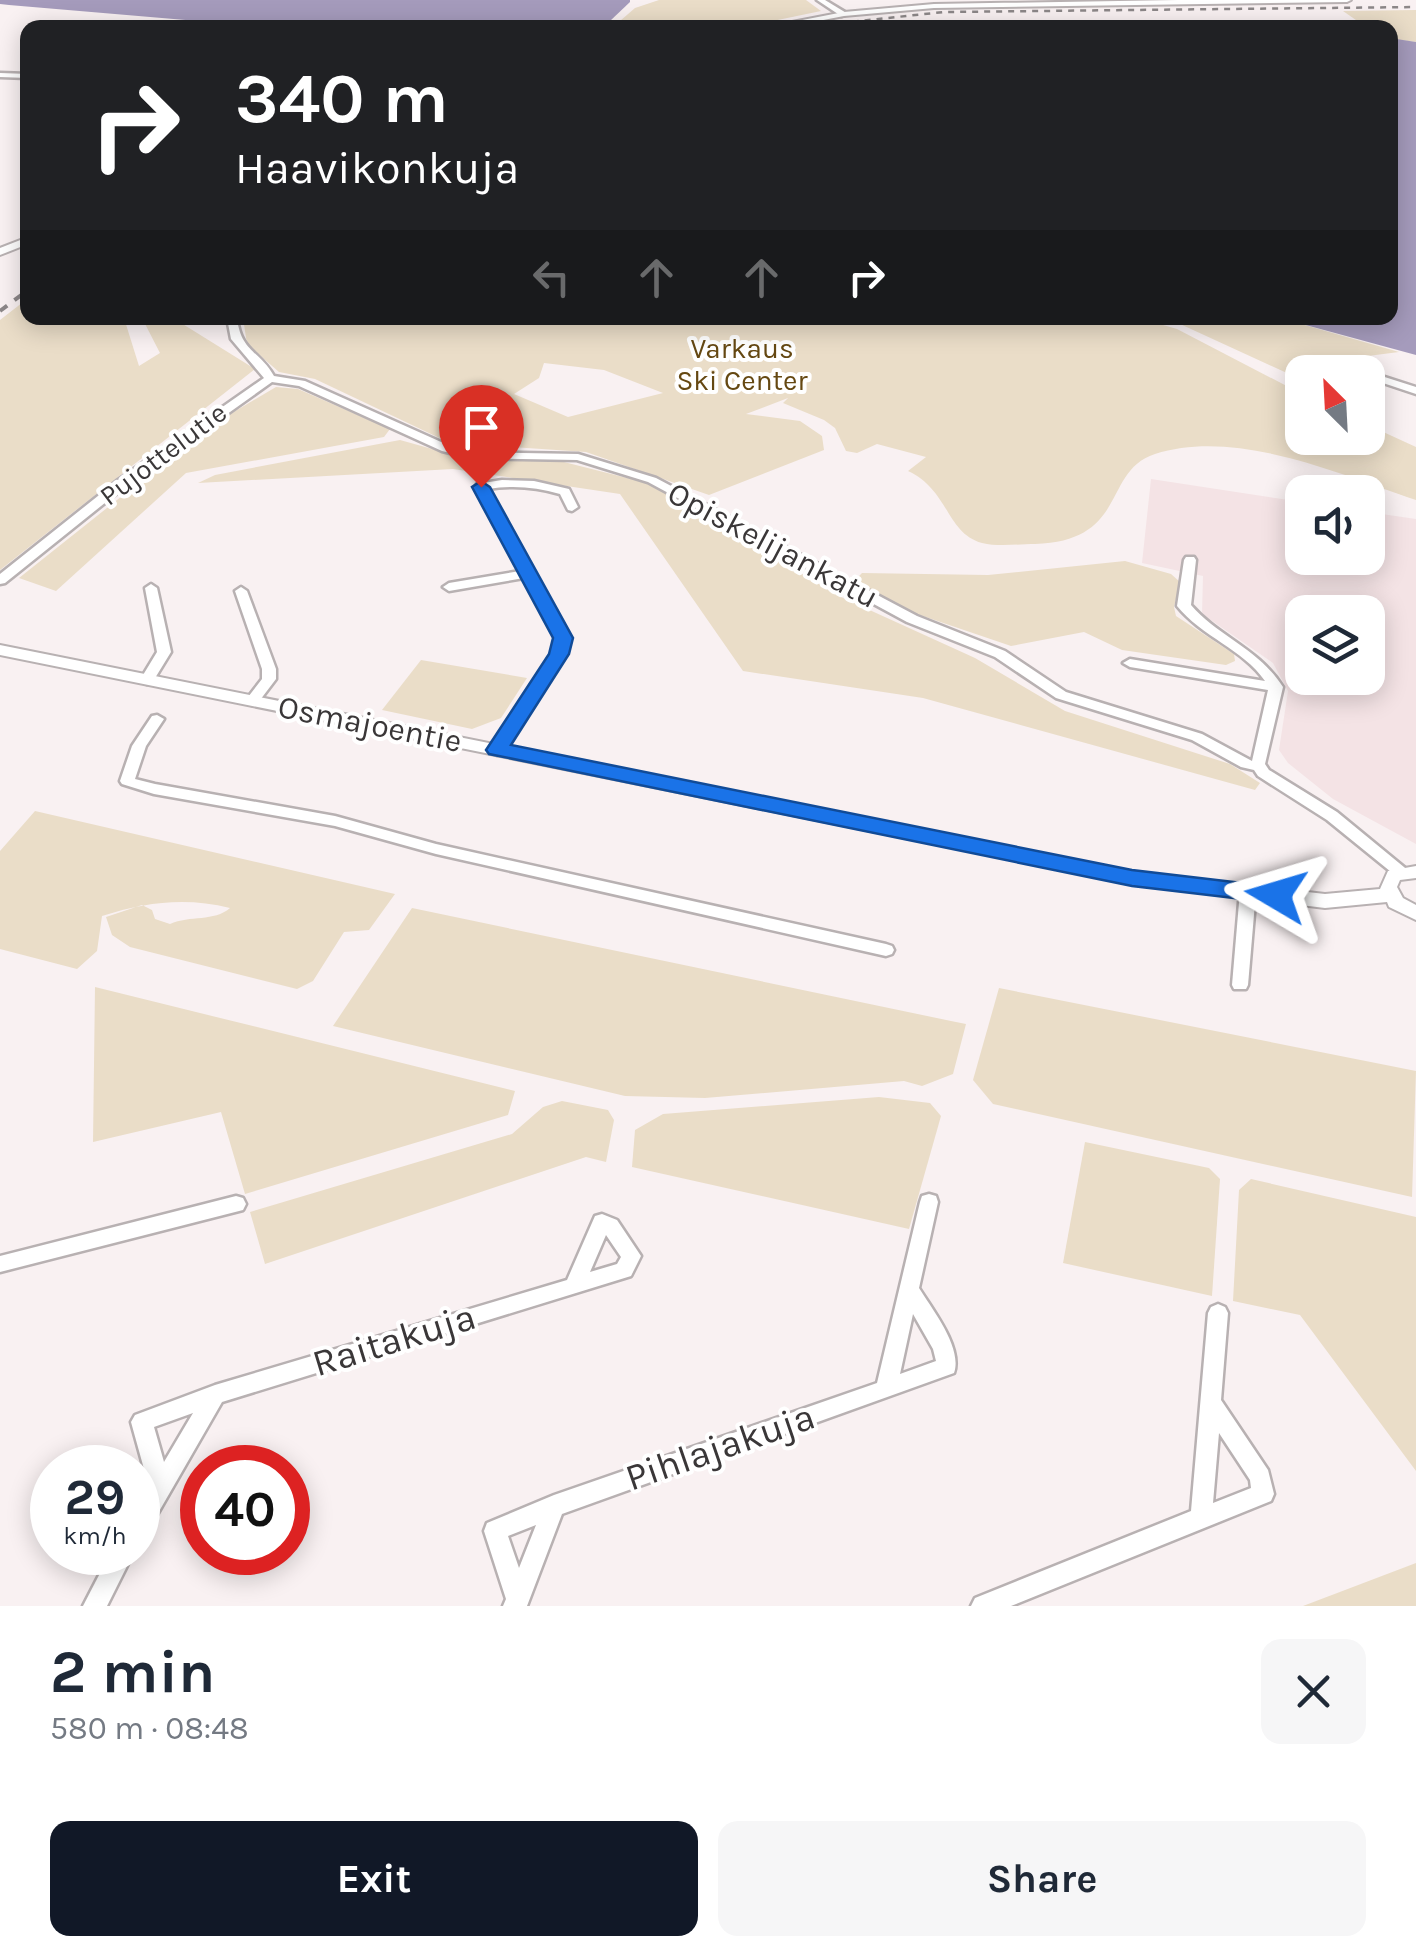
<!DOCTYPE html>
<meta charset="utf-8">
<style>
:root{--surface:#fff;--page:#f6f6f7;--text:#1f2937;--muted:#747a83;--accent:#111827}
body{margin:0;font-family:Karla,sans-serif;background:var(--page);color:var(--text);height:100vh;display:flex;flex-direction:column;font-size:38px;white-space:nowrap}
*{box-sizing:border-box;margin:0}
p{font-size:32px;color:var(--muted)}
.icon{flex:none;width:55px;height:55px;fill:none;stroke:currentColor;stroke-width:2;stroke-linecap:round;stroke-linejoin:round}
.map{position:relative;height:1606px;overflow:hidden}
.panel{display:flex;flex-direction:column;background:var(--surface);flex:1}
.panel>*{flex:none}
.top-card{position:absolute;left:20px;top:20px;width:1378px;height:305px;border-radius:20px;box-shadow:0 5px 25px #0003;background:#202124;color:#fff;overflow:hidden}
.needle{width:65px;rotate:336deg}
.tools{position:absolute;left:1285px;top:355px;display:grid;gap:20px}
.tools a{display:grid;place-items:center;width:100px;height:100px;border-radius:20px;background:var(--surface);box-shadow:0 5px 25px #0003;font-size:50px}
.speed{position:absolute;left:30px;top:1445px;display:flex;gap:20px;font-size:50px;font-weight:700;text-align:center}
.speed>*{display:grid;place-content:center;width:130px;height:130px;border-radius:50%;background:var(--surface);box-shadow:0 5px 25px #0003;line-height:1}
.speed small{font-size:25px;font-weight:400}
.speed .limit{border:15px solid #d22;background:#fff;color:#111}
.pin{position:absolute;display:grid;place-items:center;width:85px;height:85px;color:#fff;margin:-102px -42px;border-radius:50% 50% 50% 0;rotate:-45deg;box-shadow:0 0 10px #0007}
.pin .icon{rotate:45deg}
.me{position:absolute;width:110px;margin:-55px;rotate:277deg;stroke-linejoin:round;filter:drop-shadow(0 0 8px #0008)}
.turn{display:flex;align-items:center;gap:35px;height:210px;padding:0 50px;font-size:45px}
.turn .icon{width:130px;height:130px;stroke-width:2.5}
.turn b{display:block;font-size:70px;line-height:85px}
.lanes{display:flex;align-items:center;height:95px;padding:0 50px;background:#0003;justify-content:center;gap:50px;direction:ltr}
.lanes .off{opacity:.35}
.round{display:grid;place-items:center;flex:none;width:105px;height:105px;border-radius:20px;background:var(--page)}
.headline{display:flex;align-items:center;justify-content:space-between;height:170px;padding:0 50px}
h1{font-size:60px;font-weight:700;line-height:75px}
.action{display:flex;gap:20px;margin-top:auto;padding:20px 50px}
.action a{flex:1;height:115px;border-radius:20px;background:var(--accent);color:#fff;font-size:40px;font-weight:700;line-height:115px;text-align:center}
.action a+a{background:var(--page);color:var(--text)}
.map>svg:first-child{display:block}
.built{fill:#f4e3e5;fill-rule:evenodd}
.green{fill:#eaddc8;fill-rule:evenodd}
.water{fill:#a59bbc}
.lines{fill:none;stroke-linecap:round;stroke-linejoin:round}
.minor-casing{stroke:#b8b1b2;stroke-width:5}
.tertiary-casing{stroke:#b8b1b2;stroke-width:4}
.minor{fill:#fff;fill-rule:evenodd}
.tertiary{fill:#fff;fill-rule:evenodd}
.rail-far1{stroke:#8c8788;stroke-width:2.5;stroke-dasharray:6 6;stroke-linecap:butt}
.rail{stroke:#8c8788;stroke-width:4;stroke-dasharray:9 9;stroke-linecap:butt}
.route{fill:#1a73e8;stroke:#114b97;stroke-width:2.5}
.labels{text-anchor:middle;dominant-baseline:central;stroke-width:8;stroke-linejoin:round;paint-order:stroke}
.far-park-label{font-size:28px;fill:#654812;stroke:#fff}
.far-street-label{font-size:28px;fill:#3a3738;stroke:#fff}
.street-label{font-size:32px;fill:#3a3738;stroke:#fff}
.near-street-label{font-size:38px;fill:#3a3738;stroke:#fff}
</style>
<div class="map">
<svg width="1416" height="1606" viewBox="0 0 1416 1606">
<rect width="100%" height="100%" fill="#f9f1f2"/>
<path class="built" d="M1151,479L1302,502V558H1368V512L1416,519V844L1333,799L1288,763L1279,750L1288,691L1273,663L1202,614L1203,576L1142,563ZM1302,612H1368V678H1302Z"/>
<g class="green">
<path d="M659,0H806L821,11L744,27H613L635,8Z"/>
<path d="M1416,10V42L1391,39L1390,28L1366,27L1343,11Z"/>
<path d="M27,299L28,318H124L139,366L160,353L142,318H173L255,369L0,570V320Z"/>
<path d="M243,318H1139L1177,329L1302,394V438H1368V425L1416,447V500C1339,474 1237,428 1155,454C1102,471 1129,541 1035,544C1019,544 998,547 982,543C946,533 949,490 908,471L926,457L877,444L857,453L846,451L835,428L824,420L783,403L788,398L746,414L800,421L822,436L824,450L709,495L586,452L450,443L315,379L279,372L247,344ZM544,363L604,370L663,393L568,417L514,394L539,378Z"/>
<path d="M1167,318H1280L1399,352L1360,357L1336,372H1302V380Z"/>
<path d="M276,387L298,389L390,429L384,437L186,473L56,591L19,578L210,426Z"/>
<path d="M400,440L468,459L556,460L651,484L841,597L975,658L1065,711L1230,764L1260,783L1255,790L923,698L743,671L620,494L453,469L198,483L215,475Z"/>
<path d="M1125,561L1171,574L1180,582L1174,607L1176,616L1234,654L1235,661L1226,665L1122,650L1084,632L1011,646L911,612L860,587L855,580L862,573L988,575Z"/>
<path d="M421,660L527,678L501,718L472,729L382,710Z"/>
<path d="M35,811L395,894L369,930L344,932L313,981L297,989L130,947L112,935L106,917L142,905L152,910L155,919L170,924C190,915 214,922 230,908C186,897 146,902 102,916L97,951L77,969L0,949V851Z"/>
<path d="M412,908L951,1021L966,1024L953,1074L922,1086L904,1081L705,1098L625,1096L333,1026Z"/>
<path d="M95,987L515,1091L508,1115L245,1194L221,1112L93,1142Z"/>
<path d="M999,988L1416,1071L1412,1197L993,1104L973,1080Z"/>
<path d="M879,1097L930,1103L941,1116L909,1229L632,1167L635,1130L663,1114Z"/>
<path d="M562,1101L608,1110L614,1120L606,1162L586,1157L265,1264L250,1212L512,1134L543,1107Z"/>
<path d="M1085,1142L1209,1168L1220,1179L1212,1296L1063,1263Z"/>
<path d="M1251,1179L1416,1217V1471L1300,1315L1233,1301L1239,1190Z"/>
<path d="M1416,1563V1606H1303Z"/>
</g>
<g class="water">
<path d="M0,0H630V2L610,21L556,28L268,27L9,5L0,4Z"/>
<path d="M1390,38L1416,42V355L1280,318H1390Z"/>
</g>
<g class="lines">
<defs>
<g id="minor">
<path d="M817,0H825L848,14L841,16Z"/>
<path d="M0,73L28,74V78L0,77Z"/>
<path d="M227,318H237C241,352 259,350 274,376L305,381L450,446L472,452L578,454L656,478L917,616L1005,651L1066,692L1202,734L1252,761L1268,690L1130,667L1123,663L1130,659L1265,681C1243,649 1202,637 1177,606L1184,560L1186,557H1194L1196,560L1191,605C1220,638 1258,648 1283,687L1265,764L1269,770L1337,812L1410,872L1402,877L1396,876L1327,820L1258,776L1254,770L1241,767L1192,740L1056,698L995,657L907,622L648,482L577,460L472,458L442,451L299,386L272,382L126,486L5,583L0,584V574L118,480L264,378L231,339Z"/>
<path d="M1365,372L1372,373L1416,387V394L1368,378V372Z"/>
<path d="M502,480L534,481L569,489L578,507L572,511L568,510L560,494C536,487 513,485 488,489L570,638L566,654L502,753L497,755L490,750L552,654L556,638L524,578L449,591L443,587L449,583L520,571L475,487L477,484Z"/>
<path d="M151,584L157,588L171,652L152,683L147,684L140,680L157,652L145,588Z"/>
<path d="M241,587L247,591L276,669V679L257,704L252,705L245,701L262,679V669L235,591Z"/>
<path d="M157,715L164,719L146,746L135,779L155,784L335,816L436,844L886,944L892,946L894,950L892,954L886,956L436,854L335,826L154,794L122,784L120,781L132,746L152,716Z"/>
<path d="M1248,885L1254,887L1256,891L1248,985L1246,989H1234L1232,985L1240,891L1242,887Z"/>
<path d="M929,1194L936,1196L938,1202L919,1288C932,1309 963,1348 954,1373L562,1514L527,1606H503L506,1599L484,1531L487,1523L554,1495L877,1383L920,1202L922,1196ZM913,1314L933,1349L936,1361L900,1374ZM536,1525L519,1568L508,1536Z"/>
<path d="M236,1196L243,1198L246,1204L243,1210L0,1272V1256Z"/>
<path d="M602,1214L617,1220L641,1256L631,1276L222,1402L146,1534L138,1537V1506L149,1487L131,1422L135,1415L215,1385L567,1280L595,1216ZM606,1235L621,1257L617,1264L590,1272ZM193,1413L164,1462L154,1427Z"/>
<path d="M1218,1304L1225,1307L1228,1313L1221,1400L1268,1470L1274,1494L1271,1501L1011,1606H971L975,1598L1191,1511L1208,1313L1211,1307ZM1219,1433L1250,1480L1251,1488L1213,1503Z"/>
<path d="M111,1552H134L107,1606H83Z"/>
</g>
<g id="tertiary">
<path d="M1178,0H1351L1347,2L934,8L844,16L782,28H761L844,12L934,4Z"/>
<path d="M28,237V244L0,255V248Z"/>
<path d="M0,645L1133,872L1325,894L1380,889L1388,871L1416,866V878L1400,880L1397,887L1403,898L1416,905V920L1389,907L1387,902L1325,908L1133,884L0,655Z"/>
</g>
</defs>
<use href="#minor" class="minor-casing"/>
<use href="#tertiary" class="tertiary-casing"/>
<use href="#minor" class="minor"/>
<use href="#tertiary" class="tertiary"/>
<path class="rail-far1" d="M793,28L944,12L1416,7"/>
<path class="rail" d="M0,311L28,290"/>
</g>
<path class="route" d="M481,481L490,487L573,638L569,654L511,745L1132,870L1276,887L1288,895L1276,903L1132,886L489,754L486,750L549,654L553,638L472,487Z"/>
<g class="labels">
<g class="far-park-label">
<text x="742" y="348">Varkaus<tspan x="742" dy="32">Ski Center</tspan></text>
</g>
<g class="far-street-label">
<text transform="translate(163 454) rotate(-37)">Pujottelutie</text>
</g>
<g class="street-label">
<text transform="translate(773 545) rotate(28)">Opiskelijankatu</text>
<text transform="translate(370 724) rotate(11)">Osmajoentie</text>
</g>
<g class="near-street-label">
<text transform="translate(394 1340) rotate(-17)">Raitakuja</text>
<text transform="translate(720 1447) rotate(-19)">Pihlajakuja</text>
</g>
</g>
</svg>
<div class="tools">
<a><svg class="needle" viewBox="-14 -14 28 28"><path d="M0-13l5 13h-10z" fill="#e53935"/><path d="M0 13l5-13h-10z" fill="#747a83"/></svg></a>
<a><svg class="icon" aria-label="sound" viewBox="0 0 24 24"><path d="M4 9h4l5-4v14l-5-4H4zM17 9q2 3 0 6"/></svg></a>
<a><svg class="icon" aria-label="layers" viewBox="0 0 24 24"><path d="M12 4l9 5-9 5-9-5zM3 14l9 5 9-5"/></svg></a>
</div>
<div class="speed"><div>29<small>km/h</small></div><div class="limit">40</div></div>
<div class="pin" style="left:481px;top:487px;background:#d93025"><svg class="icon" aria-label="arrive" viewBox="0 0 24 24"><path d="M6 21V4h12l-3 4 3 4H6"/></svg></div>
<svg class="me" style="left:1276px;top:895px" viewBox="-20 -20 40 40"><path d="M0-17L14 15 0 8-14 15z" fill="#1a73e8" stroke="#fff" stroke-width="4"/></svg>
<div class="top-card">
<div class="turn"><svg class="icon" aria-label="right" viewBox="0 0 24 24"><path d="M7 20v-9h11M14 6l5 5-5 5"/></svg><div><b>340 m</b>Haavikonkuja</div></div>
<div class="lanes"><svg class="icon off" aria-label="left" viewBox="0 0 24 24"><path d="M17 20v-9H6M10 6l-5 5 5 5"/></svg><svg class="icon off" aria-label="ahead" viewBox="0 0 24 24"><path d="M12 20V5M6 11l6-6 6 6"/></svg><svg class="icon off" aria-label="ahead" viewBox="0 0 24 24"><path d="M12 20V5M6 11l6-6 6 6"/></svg><svg class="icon" aria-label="right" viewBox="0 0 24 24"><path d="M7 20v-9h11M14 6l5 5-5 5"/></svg></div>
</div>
</div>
<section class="panel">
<div class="headline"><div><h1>2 min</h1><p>580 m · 08:48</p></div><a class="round"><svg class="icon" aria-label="close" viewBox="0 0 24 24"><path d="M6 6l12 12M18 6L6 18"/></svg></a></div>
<div class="action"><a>Exit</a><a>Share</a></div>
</section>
